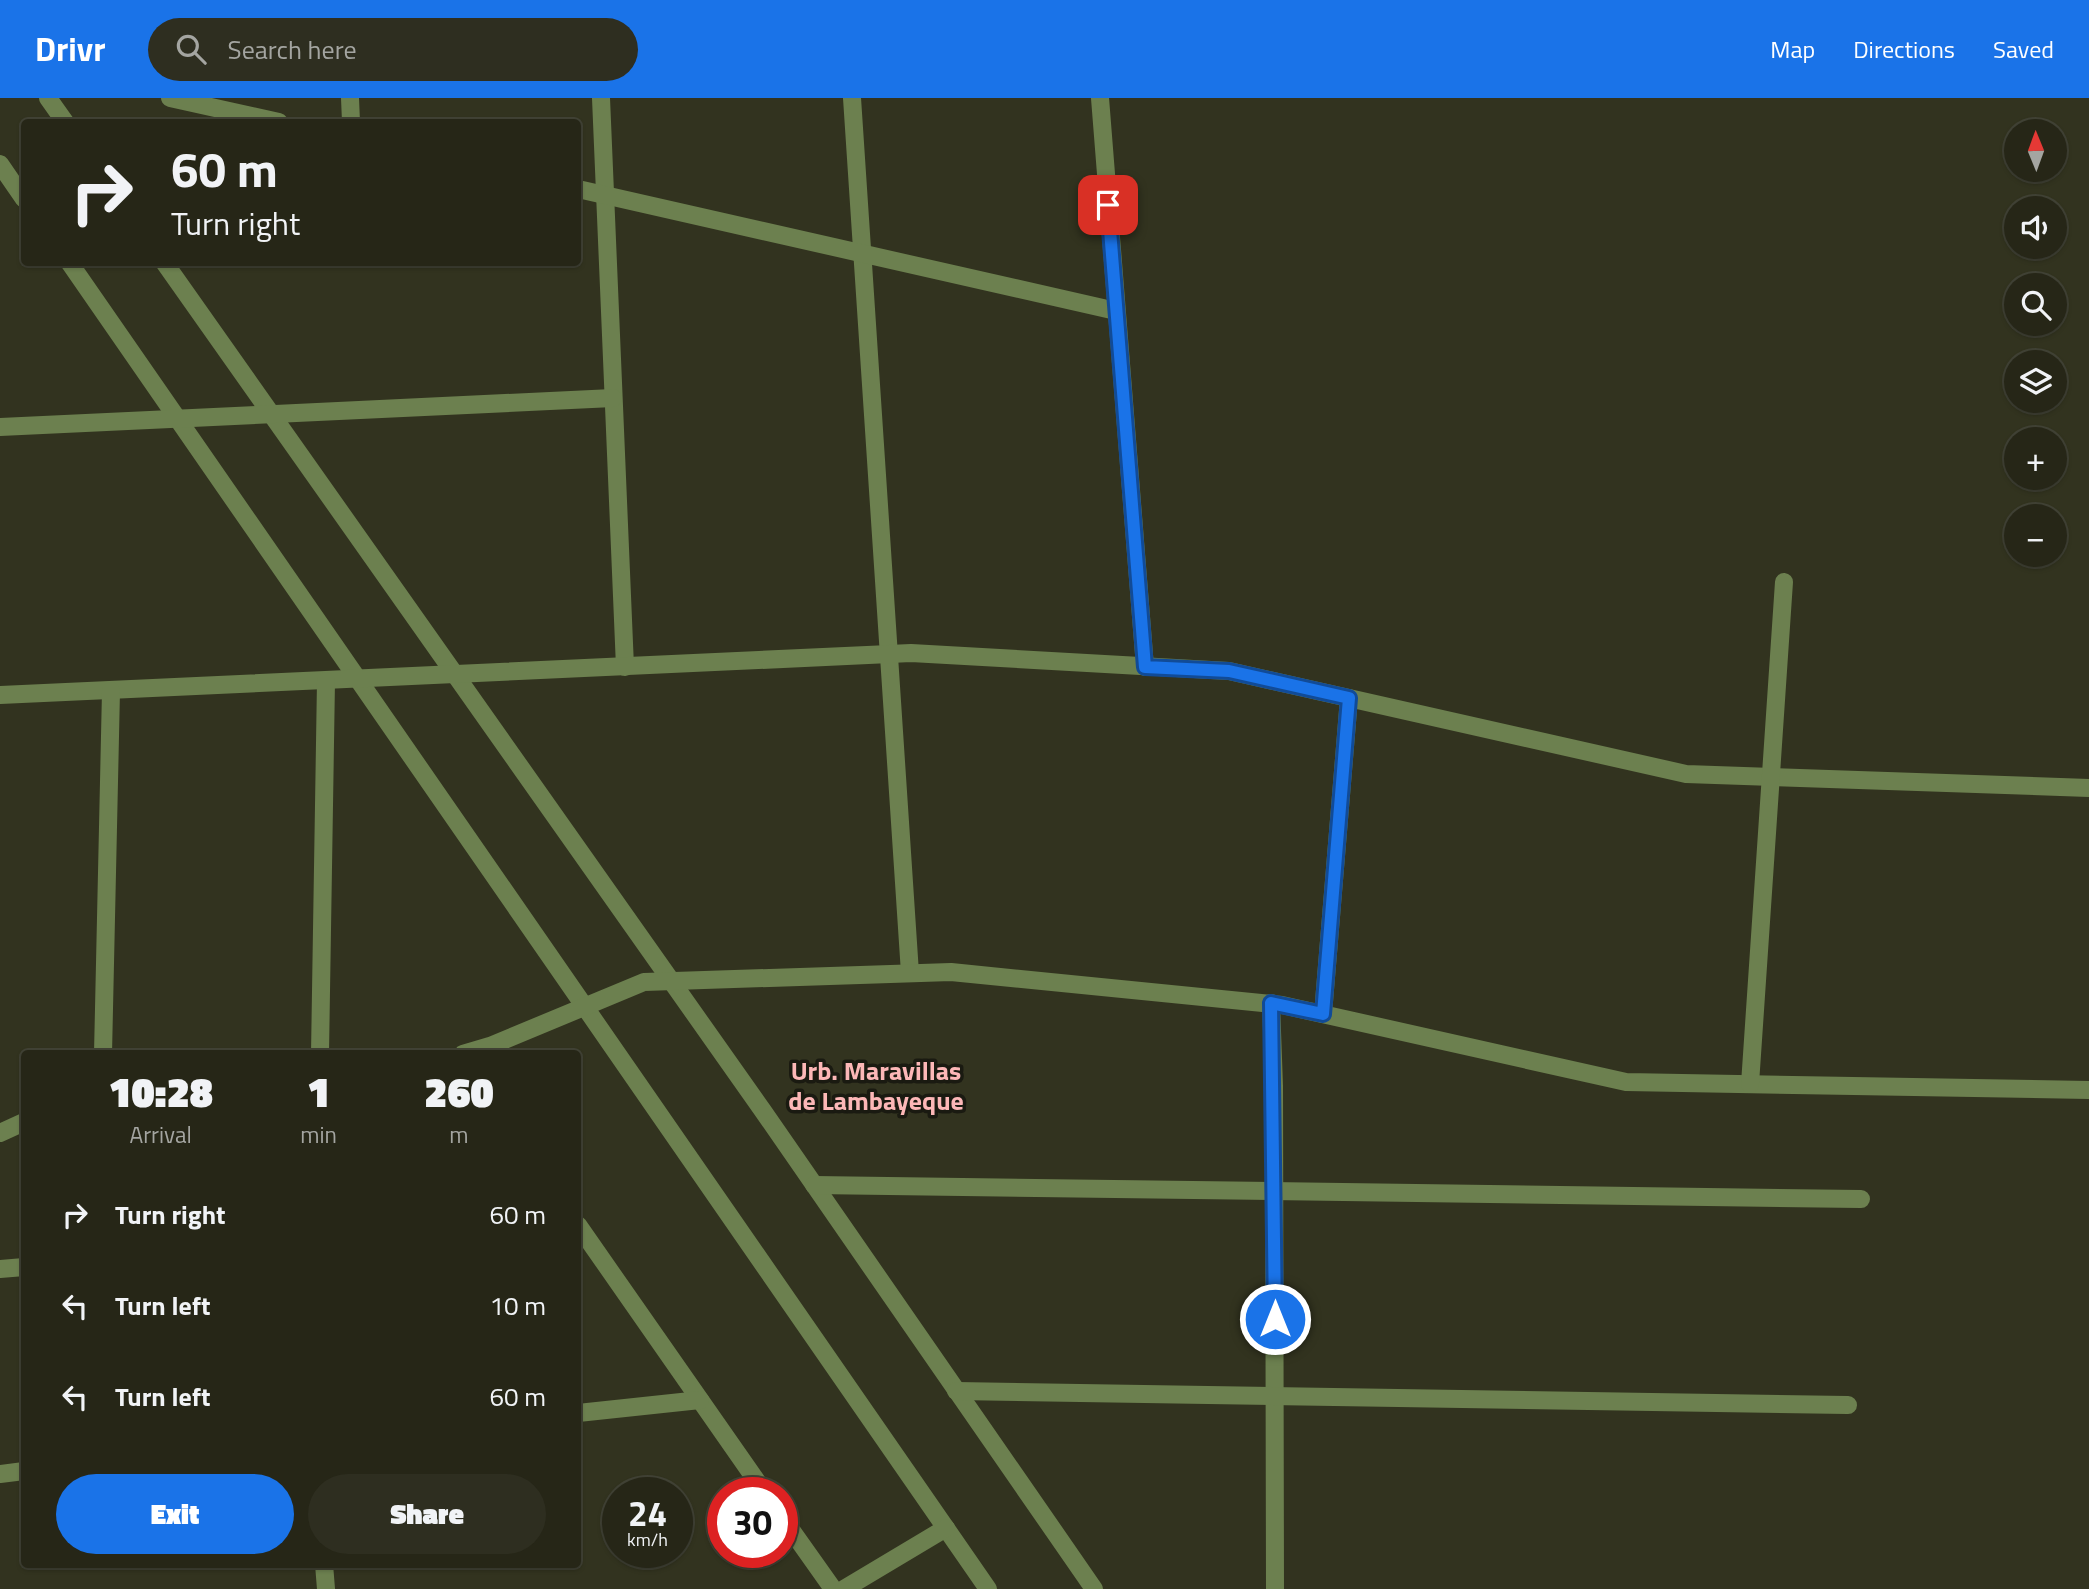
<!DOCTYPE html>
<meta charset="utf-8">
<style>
:root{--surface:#262617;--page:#2e2e20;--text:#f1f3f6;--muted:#a4a5a1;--line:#424336;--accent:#1a73e8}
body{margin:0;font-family:"Titillium Web",sans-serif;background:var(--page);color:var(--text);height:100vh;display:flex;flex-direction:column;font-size:26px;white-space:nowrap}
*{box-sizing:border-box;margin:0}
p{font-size:23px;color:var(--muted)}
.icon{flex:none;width:38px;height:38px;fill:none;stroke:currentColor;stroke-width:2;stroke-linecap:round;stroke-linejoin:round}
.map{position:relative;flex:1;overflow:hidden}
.panel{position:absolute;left:21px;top:952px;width:560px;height:518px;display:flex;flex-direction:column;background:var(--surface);border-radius:7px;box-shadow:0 2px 5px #0004,0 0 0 2px var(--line)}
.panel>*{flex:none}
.banner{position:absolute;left:21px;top:21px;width:560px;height:147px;border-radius:7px;box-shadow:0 2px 5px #0004,0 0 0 2px var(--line);background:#262617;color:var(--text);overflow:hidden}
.needle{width:46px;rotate:359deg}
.fabs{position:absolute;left:2004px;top:21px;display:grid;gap:14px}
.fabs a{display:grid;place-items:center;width:63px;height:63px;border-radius:50%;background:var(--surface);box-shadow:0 2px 5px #0004,0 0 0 2px var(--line);font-size:35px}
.speed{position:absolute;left:602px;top:1379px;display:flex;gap:14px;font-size:35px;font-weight:700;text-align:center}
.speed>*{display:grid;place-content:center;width:91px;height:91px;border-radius:50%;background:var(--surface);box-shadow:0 2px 5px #0004,0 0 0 2px var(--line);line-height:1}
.speed small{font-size:18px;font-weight:400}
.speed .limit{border:10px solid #d22;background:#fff;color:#111}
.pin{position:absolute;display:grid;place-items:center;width:60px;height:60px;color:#fff;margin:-30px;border-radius:14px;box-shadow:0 4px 10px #0006}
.me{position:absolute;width:77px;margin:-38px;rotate:0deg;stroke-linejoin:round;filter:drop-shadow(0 0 5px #0008)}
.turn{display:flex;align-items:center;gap:24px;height:147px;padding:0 35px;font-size:32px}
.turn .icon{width:91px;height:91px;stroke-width:2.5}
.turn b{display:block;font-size:49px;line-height:60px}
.eta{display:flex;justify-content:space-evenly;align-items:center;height:119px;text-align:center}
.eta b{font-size:42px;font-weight:800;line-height:49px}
.primary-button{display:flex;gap:14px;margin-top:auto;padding:14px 35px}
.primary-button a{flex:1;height:80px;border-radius:42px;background:var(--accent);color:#fff;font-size:28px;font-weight:800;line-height:80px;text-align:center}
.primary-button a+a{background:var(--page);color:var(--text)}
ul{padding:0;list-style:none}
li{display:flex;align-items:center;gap:21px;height:91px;padding:0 35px}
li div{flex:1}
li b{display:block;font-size:26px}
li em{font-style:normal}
header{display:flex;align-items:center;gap:42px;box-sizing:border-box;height:98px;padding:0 35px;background:var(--accent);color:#fff}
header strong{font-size:33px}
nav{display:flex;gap:38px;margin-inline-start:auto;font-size:24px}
.search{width:490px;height:63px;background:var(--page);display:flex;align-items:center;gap:18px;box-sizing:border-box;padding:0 24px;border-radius:38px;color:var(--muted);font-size:26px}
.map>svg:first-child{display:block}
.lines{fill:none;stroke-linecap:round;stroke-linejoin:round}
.minor{stroke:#6c804f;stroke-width:18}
.route-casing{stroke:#114b97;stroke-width:18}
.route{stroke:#1a73e8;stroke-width:12}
.labels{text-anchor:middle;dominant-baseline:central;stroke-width:7;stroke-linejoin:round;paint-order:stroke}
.neighbourhood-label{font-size:26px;font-weight:bold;fill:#fcb7b7;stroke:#1a1a11}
</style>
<header>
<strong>Drivr</strong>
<div class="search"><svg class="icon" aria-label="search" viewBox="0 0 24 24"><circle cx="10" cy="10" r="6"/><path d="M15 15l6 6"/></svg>Search here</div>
<nav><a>Map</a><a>Directions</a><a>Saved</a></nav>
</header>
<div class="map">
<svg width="2089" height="1491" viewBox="0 0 2089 1491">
<rect width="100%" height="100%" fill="#32331f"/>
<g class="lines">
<g class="minor">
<path d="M48,0L65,24"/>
<path d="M170,0L279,24"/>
<path d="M350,0L351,24"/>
<path d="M601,0L625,569"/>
<path d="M852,0L910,875"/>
<path d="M1100,0L1145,569"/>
<path d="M0,66L24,101"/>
<path d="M578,91L1116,213"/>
<path d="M69,164L988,1491"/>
<path d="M164,164L763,1013L1094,1491"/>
<path d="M0,329L613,300"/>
<path d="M0,597L911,555L1229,573L1686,676L2089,690"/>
<path d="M1271,905L1274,988L1275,1491"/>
<path d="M1323,916L1349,600"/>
<path d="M103,956L111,593"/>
<path d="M320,956L326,583"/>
<path d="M463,956L490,948L644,884L951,874L1282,907L1626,984L2089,992"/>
<path d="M1750,986L1784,484"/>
<path d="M0,1035L24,1024"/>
<path d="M814,1087L1861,1101"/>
<path d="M578,1127L765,1395"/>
<path d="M0,1171L24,1169"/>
<path d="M956,1293L1848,1307"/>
<path d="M578,1315L700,1302"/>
<path d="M0,1376L24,1373"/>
<path d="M782,1419L833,1491"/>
<path d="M324,1466L326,1491"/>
<path d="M844,1491L946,1430"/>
</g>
</g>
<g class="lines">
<defs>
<path id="route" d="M1108,107L1145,569L1229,573L1349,600L1323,916L1271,905L1275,1221"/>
</defs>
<use href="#route" class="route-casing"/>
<use href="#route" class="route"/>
</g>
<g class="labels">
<g class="neighbourhood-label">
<text x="876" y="972">Urb. Maravillas<tspan x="876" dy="30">de Lambayeque</tspan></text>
</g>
</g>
</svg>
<div class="fabs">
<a><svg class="needle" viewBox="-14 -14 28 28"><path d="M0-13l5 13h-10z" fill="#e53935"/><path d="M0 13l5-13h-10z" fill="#a4a5a1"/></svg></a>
<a><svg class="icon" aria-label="sound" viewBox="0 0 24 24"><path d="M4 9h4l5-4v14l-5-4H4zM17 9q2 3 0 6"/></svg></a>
<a><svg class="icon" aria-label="search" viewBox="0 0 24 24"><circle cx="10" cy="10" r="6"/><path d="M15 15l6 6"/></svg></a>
<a><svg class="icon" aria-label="layers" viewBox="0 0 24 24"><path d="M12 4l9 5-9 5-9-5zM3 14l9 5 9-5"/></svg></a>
<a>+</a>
<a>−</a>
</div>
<div class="speed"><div>24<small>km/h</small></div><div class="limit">30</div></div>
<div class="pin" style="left:1108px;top:107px;background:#d93025"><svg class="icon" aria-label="arrive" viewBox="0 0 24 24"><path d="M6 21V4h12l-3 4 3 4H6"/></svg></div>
<svg class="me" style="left:1275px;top:1221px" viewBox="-20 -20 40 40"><circle r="17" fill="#1a73e8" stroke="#fff" stroke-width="3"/><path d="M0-11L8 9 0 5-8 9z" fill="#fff"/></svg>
<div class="banner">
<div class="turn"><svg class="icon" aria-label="right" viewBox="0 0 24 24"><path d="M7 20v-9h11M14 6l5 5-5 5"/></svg><div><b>60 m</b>Turn right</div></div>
</div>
<section class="panel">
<div class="eta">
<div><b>10:28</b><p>Arrival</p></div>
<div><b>1</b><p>min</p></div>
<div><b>260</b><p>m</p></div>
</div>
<ul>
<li><svg class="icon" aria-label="right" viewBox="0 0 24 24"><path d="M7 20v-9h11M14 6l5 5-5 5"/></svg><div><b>Turn right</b></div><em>60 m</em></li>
<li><svg class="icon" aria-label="left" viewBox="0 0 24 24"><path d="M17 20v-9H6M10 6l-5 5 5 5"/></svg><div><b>Turn left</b></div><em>10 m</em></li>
<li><svg class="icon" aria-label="left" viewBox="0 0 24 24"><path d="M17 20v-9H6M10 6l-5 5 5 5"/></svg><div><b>Turn left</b></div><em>60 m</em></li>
</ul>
<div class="primary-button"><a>Exit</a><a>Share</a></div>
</section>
</div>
